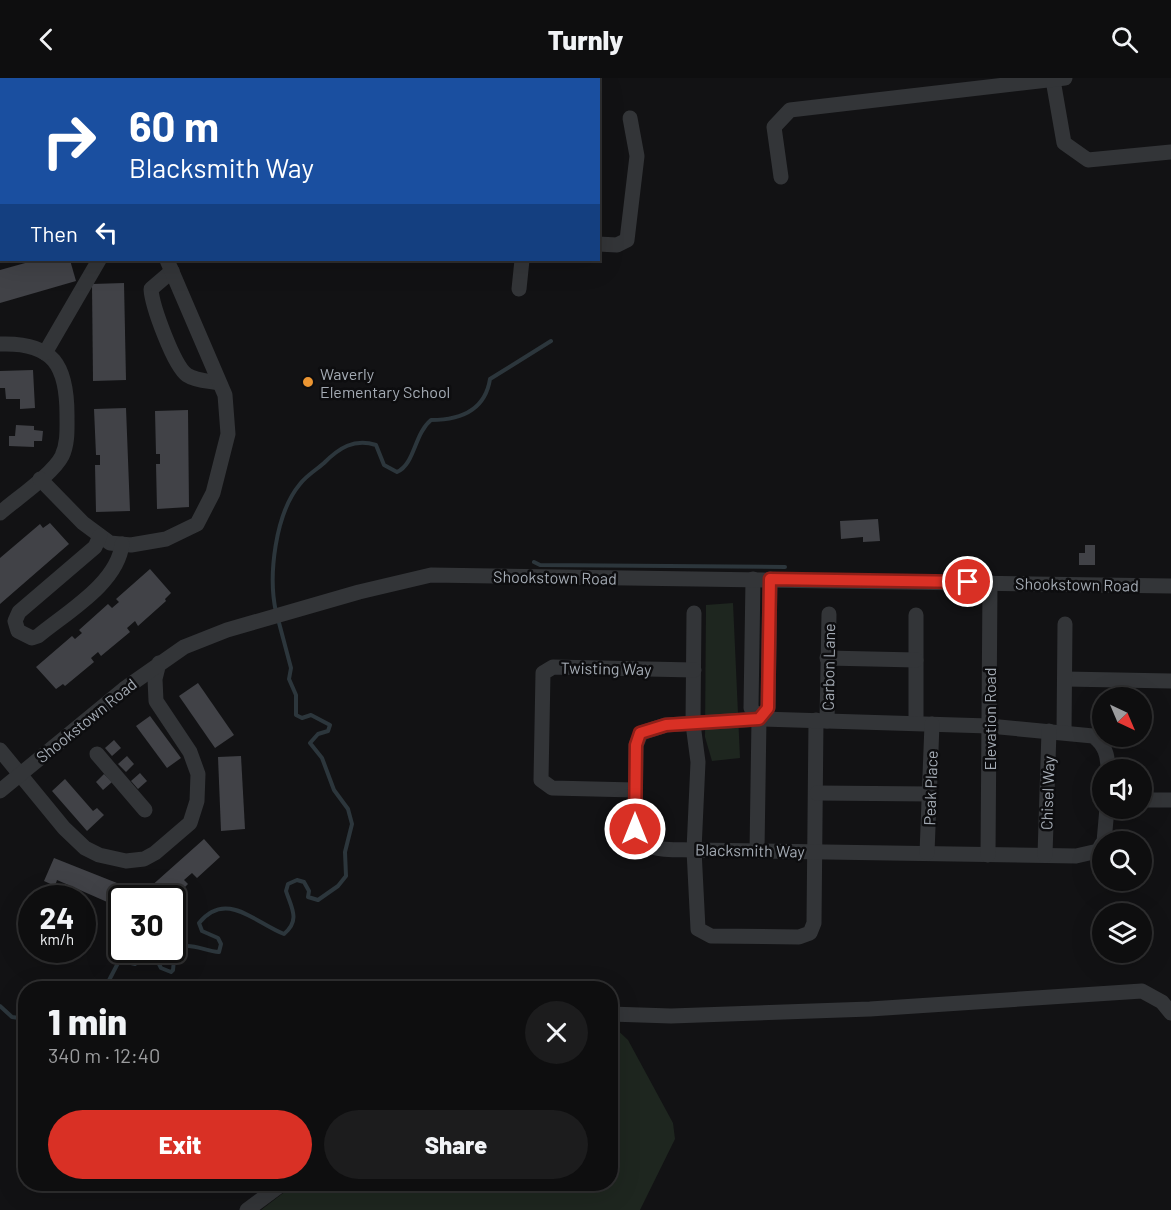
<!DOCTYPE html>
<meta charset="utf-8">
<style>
:root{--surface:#0e0e0f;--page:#1c1c1d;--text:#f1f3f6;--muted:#9b9c9e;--line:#2e2e2f;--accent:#d93025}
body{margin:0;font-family:Barlow,sans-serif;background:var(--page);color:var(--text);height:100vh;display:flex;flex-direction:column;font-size:22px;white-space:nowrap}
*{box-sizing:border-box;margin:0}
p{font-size:20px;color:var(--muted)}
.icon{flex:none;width:33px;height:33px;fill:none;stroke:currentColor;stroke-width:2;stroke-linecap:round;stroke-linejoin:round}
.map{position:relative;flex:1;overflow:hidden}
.panel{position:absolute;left:18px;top:903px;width:600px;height:210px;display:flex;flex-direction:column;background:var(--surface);border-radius:24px;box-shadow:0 6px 24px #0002,0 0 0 2px var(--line)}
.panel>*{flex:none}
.banner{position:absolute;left:0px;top:0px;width:600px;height:183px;box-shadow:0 6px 24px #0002,0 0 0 2px var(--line);background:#1a4fa0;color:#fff;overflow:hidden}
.needle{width:39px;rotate:136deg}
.fabs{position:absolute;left:1092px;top:609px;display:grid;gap:12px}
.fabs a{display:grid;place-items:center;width:60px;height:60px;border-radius:50%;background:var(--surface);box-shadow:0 6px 24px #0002,0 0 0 2px var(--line);font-size:30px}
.speed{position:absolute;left:18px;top:807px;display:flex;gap:12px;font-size:30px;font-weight:700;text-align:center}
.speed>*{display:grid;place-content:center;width:78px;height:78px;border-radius:50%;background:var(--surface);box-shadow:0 6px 24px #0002,0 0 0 2px var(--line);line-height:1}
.speed small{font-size:15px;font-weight:400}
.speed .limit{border:3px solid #111;border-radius:9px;background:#fff;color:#111}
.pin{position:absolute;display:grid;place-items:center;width:51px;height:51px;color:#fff;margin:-26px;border:3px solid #fff;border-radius:50%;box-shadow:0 2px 6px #0007}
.me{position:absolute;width:66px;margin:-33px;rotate:0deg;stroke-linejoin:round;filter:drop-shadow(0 0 4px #0008)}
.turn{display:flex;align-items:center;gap:21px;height:126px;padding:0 30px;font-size:27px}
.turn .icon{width:78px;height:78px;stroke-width:2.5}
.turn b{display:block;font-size:42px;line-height:51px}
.then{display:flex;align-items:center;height:57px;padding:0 30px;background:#0003;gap:12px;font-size:22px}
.round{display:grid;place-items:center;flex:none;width:63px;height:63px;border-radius:32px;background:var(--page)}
.summary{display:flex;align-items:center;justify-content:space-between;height:102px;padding:0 30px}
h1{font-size:36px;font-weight:800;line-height:45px}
.primary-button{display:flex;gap:12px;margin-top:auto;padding:12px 30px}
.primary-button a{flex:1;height:69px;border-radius:36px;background:var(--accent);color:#fff;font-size:24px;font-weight:800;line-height:69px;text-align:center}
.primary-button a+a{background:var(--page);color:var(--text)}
header{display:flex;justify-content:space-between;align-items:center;height:78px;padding:0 30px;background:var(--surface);font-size:27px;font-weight:800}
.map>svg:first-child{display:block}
.green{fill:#1e261f}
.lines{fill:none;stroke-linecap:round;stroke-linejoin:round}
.stream{stroke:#2c363c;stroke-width:4}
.building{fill:#414247}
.minor{stroke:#333538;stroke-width:15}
.route-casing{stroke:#8d1f18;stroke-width:15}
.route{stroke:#d93025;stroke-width:10}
.poi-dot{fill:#eb9532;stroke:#0d0d0f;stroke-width:2}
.labels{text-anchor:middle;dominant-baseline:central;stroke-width:5;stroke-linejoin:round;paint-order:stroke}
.poi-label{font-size:16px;fill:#a4abb4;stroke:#0d0d0f;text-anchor:start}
.street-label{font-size:16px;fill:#a4abb4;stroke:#0d0d0f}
</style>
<header><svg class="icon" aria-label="back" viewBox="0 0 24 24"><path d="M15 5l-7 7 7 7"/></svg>Turnly<svg class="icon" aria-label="search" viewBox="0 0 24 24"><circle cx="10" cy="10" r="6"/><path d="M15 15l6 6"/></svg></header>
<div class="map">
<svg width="1171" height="1132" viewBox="0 0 1171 1132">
<rect width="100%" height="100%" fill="#121214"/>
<g class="green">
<path d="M733,525L740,680L712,683L705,659L706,527Z"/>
<path d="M611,946L628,962L673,1045L675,1061L640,1132H261L295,1106H610Z"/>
</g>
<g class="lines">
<g class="stream">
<path d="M534,484L540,487L785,489"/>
<path d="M276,534C268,498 275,436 300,406C306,398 316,392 324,385C339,370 354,360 376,367L384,387L397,394C415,386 414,356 431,342C460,342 485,333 490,301L551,263"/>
<path d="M44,910H51"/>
<path d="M105,910L118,885L123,883L135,886L145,872L154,876L161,890L171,894L173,892L174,882L171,879C183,858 201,873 219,874L221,866L218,860L202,853L199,845C226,812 254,844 284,856C301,842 291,829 286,813L288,806L297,802L304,804L309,813L308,819L318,822L338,808L346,798L345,774L352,746L348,731L334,712L322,680L310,665L318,656L328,653L330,647L311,637L302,640L296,637V617L289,601L291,590L278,541"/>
<path d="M0,928L12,939L26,941"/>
</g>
</g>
<g class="building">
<path d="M36,182H70L76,203L0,225V192Z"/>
<path d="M124,205L126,302L93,303L92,206Z"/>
<path d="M33,292L35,330L20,331V321H6L5,310H0V293Z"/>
<path d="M126,330L130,433L96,434L95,387H100V377H96L94,331Z"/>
<path d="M188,332L189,429L157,431L156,386H160V376H156L155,333Z"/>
<path d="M16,347L34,348V352L43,353L42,363H34V369L9,368V358H15Z"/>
<path d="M878,441L880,463L863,464V459L841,461L840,443Z"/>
<path d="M50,445L69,466L0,526V480L40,446L43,450Z"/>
<path d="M1085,467H1095V487H1079V475H1085Z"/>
<path d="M150,491L171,515L165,521L166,523L138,548L135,543L127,550L130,554L101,578L98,574L91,580L94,584L65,608L63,606L56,611L36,589L72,558L75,561L82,555L79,552L108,526L112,530L119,524L116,521Z"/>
<path d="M198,605L234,657L215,670L179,618Z"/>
<path d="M150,638L181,680L167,690L136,648Z"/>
<path d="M114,662L121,670L112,678L105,670Z"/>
<path d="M127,678L134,686L126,694L118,686Z"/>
<path d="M241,678L245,751L221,753L218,679Z"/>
<path d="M140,695L147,703L138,711L131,703Z"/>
<path d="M104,696L112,704L103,712L96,704Z"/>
<path d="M65,701L93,733L97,730L104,737L87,753L52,713Z"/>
<path d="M204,761L220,779L197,800L192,795L184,802L188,806L180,814L176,809L169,815L171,820H159L149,810Z"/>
<path d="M54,780L122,807L114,827L57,802L55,808L44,803Z"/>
</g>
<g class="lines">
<g class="minor">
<path d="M291,0L292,2"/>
<path d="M327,2V0"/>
<path d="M449,2V0"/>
<path d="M538,2V0"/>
<path d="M1053,2L1064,65L1088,82L1171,74"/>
<path d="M0,73H2"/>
<path d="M781,99L774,49L790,32L1065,0"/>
<path d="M0,133L2,132"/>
<path d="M598,166L617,167L627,162L637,78L630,40"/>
<path d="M172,193L151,211C152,228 174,288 187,297C196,303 209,303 219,305"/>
<path d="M519,211L522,182"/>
<path d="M0,266C54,264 67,288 67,337C67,351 68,365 62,378C53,396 16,421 0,435"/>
<path d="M45,275L99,182"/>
<path d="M40,401L83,445L110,465L131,467L166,461L197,446L213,415L228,356L225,317L167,182"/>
<path d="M100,458L95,469L19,534L15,543L18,553L32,560L38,558C67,534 118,505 122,466"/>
<path d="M753,501L751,630L759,641L757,773"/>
<path d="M694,535L693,646L698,684L694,772L698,851L711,858L799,859L810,855L814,845L816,642"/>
<path d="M916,537V645"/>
<path d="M827,580L916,582"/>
<path d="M1065,601L1171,603"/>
<path d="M759,641L768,630L770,501"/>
<path d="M827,643L829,536"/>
<path d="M1064,654L1065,546"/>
<path d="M0,672L64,750L85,770L99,777L126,783L144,781L155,775L190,745L197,723L198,696L190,674L156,623L155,601L159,585"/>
<path d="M97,676L145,732"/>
<path d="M635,712L552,710L541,702L543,595L553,589L694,592"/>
<path d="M0,713L124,611L184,569L227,552L359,514L431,497L1171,508"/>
<path d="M817,715L930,716"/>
<path d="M1142,722H1171"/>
<path d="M1104,764L1107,730"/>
<path d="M1102,766L1098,773L1076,778L694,772C673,771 640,776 635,751L636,667L641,655L666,647L759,641L989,648L1093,658C1105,667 1108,677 1108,692"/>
<path d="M927,775L932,646"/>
<path d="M988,777L990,505"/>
<path d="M1045,777L1049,653"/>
<path d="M610,936L671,938L870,931L1142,913L1162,924L1171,935"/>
<path d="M247,1132L282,1106"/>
</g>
</g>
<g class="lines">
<defs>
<path id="route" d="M635,751L636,667L640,655L666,647L759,641L768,630L770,501L968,504"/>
</defs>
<use href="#route" class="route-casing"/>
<use href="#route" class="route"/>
</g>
<circle class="poi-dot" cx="308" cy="304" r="6"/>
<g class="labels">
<g class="poi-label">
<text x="320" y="295">Waverly<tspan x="320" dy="18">Elementary School</tspan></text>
</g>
<g class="street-label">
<text transform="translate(555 499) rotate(1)">Shookstown Road</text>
<text transform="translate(1077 506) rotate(1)">Shookstown Road</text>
<text transform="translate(828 589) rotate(-89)">Carbon Lane</text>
<text transform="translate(606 590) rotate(1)">Twisting Way</text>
<text transform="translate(989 641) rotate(-90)">Elevation Road</text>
<text transform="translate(86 642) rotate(-39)">Shookstown Road</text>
<text transform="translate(930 710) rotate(-88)">Peak Place</text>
<text transform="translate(1047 715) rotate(-88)">Chisel Way</text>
<text transform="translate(750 772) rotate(1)">Blacksmith Way</text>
</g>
</g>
</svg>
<div class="fabs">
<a><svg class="needle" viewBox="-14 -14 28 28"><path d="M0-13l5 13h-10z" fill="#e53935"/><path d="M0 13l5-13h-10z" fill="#9b9c9e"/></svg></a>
<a><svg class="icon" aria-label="sound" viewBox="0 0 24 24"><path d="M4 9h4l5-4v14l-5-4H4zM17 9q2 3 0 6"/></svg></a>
<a><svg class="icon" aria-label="search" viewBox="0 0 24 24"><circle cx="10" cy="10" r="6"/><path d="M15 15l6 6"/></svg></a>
<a><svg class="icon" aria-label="layers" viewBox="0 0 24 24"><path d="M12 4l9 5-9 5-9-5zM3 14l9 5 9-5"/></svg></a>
</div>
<div class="speed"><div>24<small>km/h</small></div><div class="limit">30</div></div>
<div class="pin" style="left:968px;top:504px;background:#d93025"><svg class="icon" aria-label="arrive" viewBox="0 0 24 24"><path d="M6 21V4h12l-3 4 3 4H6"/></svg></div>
<svg class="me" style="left:635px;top:751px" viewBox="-20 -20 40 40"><circle r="17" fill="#d93025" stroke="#fff" stroke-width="3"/><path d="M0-11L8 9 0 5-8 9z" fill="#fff"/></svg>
<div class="banner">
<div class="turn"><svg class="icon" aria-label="right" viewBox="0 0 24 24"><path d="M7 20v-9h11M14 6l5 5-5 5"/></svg><div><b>60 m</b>Blacksmith Way</div></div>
<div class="then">Then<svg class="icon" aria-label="left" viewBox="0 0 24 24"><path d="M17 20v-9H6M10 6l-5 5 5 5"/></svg></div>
</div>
<section class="panel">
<div class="summary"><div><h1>1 min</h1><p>340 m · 12:40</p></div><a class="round"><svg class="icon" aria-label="close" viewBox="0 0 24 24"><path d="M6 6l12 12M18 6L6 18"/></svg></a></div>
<div class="primary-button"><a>Exit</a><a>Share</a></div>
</section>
</div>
